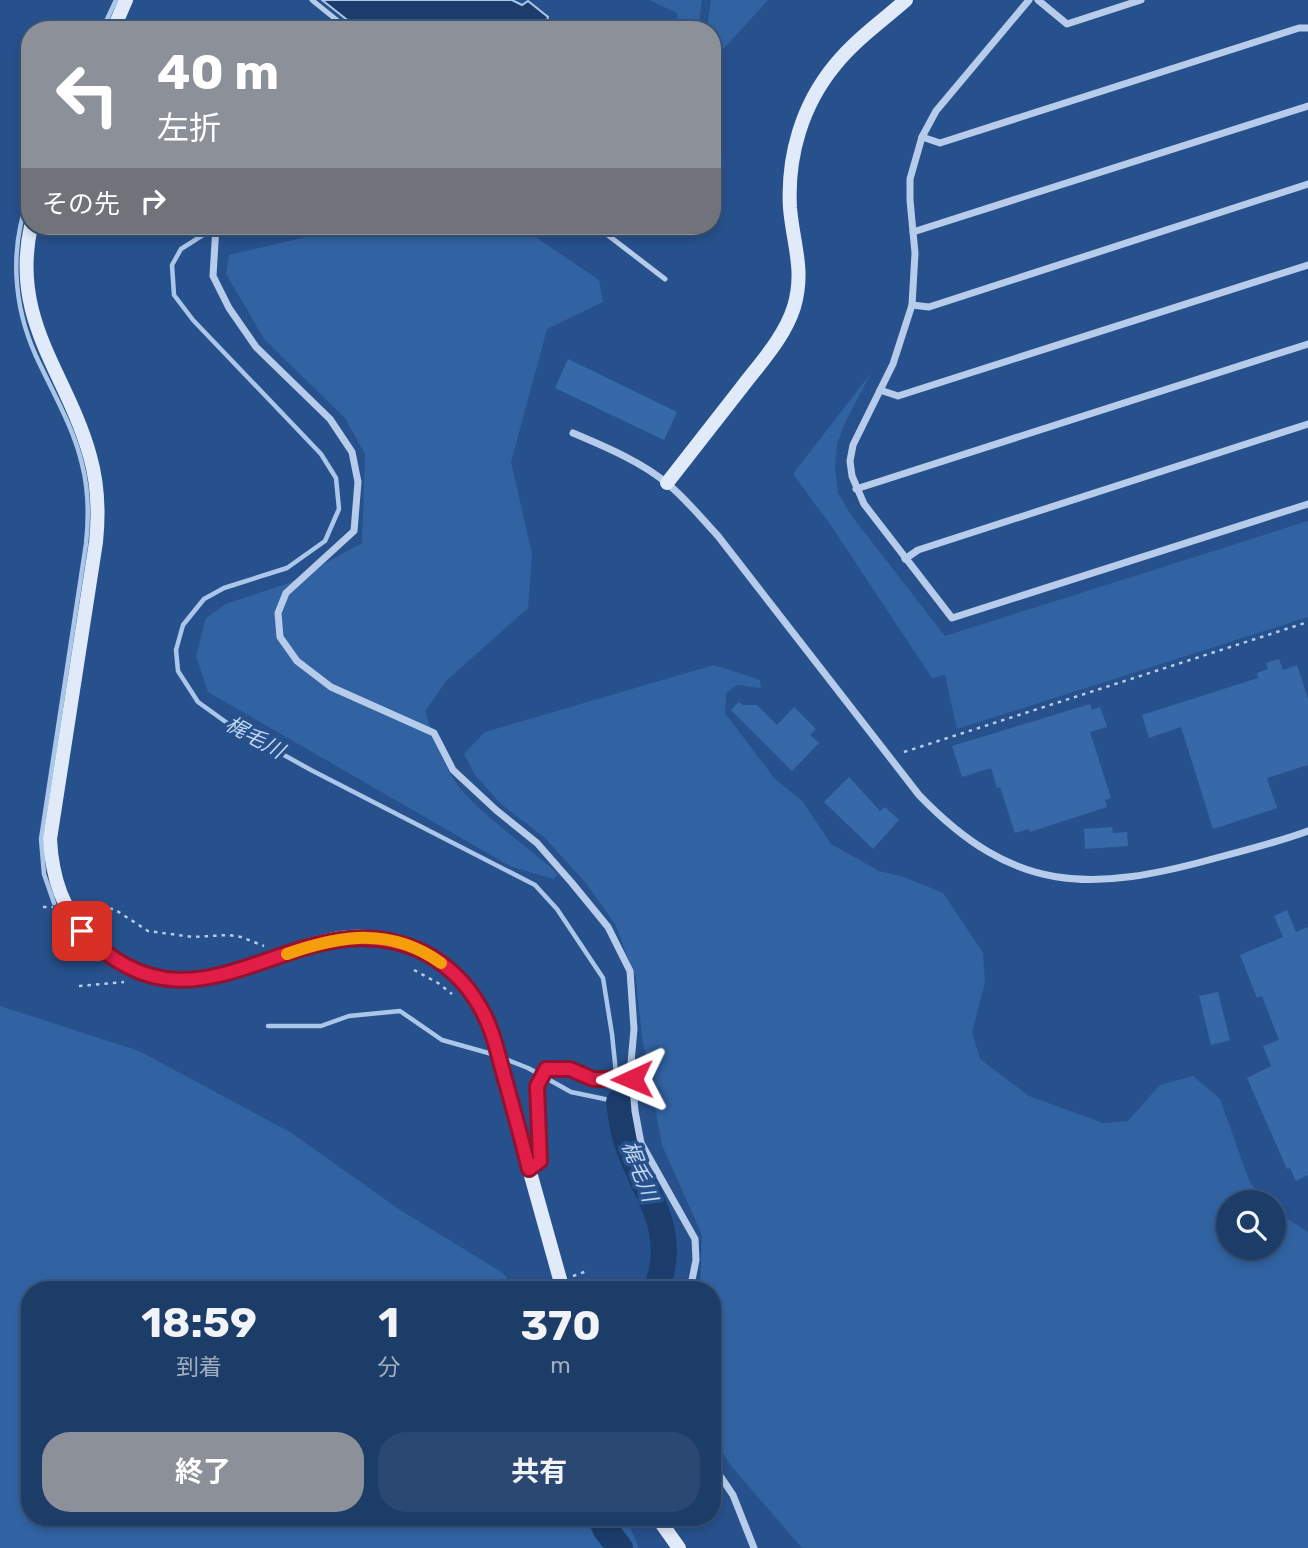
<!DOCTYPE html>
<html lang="ja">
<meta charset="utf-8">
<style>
:root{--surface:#1d3d69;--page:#2a4871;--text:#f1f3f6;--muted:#a0aec0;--line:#3b567d;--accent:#8c9099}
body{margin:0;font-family:Rubik,"Noto Sans JP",sans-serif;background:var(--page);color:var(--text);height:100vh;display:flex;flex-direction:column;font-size:26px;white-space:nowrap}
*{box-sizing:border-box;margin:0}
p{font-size:23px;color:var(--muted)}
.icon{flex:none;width:38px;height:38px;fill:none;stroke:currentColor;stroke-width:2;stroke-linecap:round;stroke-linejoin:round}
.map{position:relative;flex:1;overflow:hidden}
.drawer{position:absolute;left:21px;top:1281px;width:700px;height:245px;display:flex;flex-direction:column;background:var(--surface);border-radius:28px;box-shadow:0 4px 10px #0003,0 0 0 2px var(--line)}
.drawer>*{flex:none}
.banner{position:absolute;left:21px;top:21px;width:700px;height:214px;border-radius:28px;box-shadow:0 4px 10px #0003,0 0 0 2px var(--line);background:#8c9099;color:#fff;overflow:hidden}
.buttons{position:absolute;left:1216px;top:1190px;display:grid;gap:14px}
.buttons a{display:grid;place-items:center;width:70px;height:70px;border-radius:50%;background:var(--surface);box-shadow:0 4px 10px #0003,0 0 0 2px var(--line);font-size:35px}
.pin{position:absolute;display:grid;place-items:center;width:60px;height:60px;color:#fff;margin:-30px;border-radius:14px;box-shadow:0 4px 10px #0006}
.me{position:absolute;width:77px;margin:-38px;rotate:269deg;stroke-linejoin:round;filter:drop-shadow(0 0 5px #0008)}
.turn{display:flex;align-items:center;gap:24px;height:147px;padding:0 21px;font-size:32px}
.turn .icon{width:91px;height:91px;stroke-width:2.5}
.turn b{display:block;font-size:49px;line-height:60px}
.then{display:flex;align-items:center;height:66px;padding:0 21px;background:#0003;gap:14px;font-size:26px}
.eta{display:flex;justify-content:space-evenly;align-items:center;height:119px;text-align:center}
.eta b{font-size:42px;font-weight:700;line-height:49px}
.button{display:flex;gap:14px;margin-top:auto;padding:14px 21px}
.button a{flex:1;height:80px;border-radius:28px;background:var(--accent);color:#fff;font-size:28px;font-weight:700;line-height:80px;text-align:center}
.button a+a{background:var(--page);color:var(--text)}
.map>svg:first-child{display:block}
.green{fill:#3163a3}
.water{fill:#1c3d6c;stroke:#aac7ea;stroke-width:2}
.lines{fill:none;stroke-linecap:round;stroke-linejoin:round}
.stream{stroke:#aac7ea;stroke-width:4.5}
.river{stroke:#1c3d6c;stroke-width:26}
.building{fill:#3768a8}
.path{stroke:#b6ccea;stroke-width:2.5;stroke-dasharray:3.5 5;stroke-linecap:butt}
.lane{stroke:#b6ccea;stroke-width:5}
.street{stroke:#b6ccea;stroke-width:7}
.secondary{stroke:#e0eaf8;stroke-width:14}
.route-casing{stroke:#92132f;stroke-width:18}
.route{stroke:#e11d48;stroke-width:12}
.slow{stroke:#f59e0b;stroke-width:12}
.labels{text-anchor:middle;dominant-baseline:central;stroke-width:7;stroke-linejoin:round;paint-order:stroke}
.water-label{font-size:21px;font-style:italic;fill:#c1d6f1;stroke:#27518c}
</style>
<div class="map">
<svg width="1308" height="1548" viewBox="0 0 1308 1548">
<rect width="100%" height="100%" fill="#27518c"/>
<g class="green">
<path d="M649,0H702L698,30H678L677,13Z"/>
<path d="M711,0H768L716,57L712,54V30H707Z"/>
<path d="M712,133L721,138L724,165L712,154Z"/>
<path d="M320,226H519L599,280L603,302L547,329L511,462L532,554L528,608L447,680L425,711C432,734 441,760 454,780C477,813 528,846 558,874L553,879L510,866L208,692L196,656L206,618L226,604L289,583L362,543L365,454L345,418L265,340L226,274L229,255L302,238Z"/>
<path d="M871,373L846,421L837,444L835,469L838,493L851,515L945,636L1308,521V617L957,729L945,675L932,678L830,524L793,474Z"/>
<path d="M714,665L760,680L761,688L737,685L726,693L725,713L775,779L803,802L831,844L879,871L904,877L943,893L983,953L985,983L972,1032L980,1059L1029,1096L1103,1123L1128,1121L1160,1085L1193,1076L1220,1099L1250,1183L1269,1202H1228V1248H1274V1207L1283,1216L1308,1232V1548H802L732,1467L712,1436V1290H700L702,1235L662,1145L642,1036L636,979L615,924L585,882L544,837L502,805L475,775L464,754L485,732Z"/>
<path d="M0,1006L139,1051L290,1132L400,1210L503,1273L515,1290H30V1517H626L639,1548H0Z"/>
</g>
<path class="water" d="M322,0H512L522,5L528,1L548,17L545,30H360Z"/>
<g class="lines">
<g class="stream">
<path d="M102,30L116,0"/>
<path d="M30,194C9,247 13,305 36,356C52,391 73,426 82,464C89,491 89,517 86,544L41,839L44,874L54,903"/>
<path d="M251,226L203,235L181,249L172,265L174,295L193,320L321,454L336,478L339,509L325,541L287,568L224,588L204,599L183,625L176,650L178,671L198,702L230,725L311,770L535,885L557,909L603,978L612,1034L619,1102L571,1092L528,1068L500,1057"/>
<path d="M268,1026H321L349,1016L400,1011L442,1040L492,1054"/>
</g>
<g class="river">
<path d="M619,1102C621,1114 622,1128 626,1140C643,1194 680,1228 656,1290"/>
<path d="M600,1517L606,1530L620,1548"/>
</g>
</g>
<g class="building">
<path d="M568,359L677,412L664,440L555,388Z"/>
<path d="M1279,659L1283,670L1297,665L1308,699V765L1267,778L1277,808L1213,829L1181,727L1149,738L1142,715L1258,678L1257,673L1268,669L1266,663Z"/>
<path d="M739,702L743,705H757L777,725L794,707L816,729L810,735L819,743L792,771L731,710Z"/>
<path d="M1090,704L1092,710L1100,707L1107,727L1090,732L1111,798L1105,800L1107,807L1030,832L1029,829L1015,833L1000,787L997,788L991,768L962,777L952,746Z"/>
<path d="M849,777L880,811L885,807L899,820L873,849L824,802Z"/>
<path d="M1112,827L1113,833L1127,832L1128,846L1085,849L1084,829Z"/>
<path d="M1287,910L1296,932L1308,927V1175L1296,1181L1290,1168L1287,1169L1247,1078L1271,1066L1263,1046L1279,1040L1262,996L1257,998L1240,955L1283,937L1274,916Z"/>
<path d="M1218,992L1230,1040L1211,1045L1199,996Z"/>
</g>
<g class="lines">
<g class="path">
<path d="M904,752L1308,622"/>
<path d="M43,907H53"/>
<path d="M84,908L114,909L148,931L193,937L228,935L241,937L264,946"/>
<path d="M414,970L438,983L452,994"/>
<path d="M79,986L124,982"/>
<path d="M573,1276L587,1271"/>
</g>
<g class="lane">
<path d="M312,0L349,30"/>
<path d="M596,226L665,279"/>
</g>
<g class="street">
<path d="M1029,0L936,111L922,137L910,179V200L915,253L912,305L893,364L853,445L850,461L852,476L864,504L952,618L1308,504"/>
<path d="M1038,0L1067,24L1141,0"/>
<path d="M922,137L940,143L1299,28H1308"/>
<path d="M216,226L213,276L229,308L256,347L330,419L352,452L358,482L354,531L286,593L278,613L280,637L297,661L331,687L434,733L453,770L496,810L537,843L572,883L608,927L630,971L634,1029L631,1063L635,1111L641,1143L695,1239L696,1260L690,1290"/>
<path d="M913,232L1308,106"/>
<path d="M912,305L929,307L1308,184"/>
<path d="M880,390L898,396L1308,265"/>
<path d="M573,433C604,446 644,463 669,485C687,500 702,519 718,536L919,795C1014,894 1090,893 1216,858C1247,850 1278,842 1308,831"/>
<path d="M856,489L1308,344"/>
<path d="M905,559L918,550L1308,424"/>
<path d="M529,1169L540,1161L537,1086L546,1069L567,1068L593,1079H632"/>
<path d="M712,1464L733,1495L754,1548"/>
</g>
<g class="secondary">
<path d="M113,30L126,0"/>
<path d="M31,226C10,321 67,373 90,456C98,484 99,513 96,542L50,839C52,878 63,911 90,940C105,955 124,966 144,973C220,999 277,943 349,937C374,935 398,940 421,951C452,965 473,992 488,1022L563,1290"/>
<path d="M667,483C692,451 717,419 742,387C761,362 784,338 794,307C805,270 793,244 790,208C787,156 802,105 835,65C855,40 882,21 906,0"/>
<path d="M657,1517L679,1548"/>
</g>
</g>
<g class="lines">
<defs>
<path id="route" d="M82,931C200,1056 295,895 419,950C445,962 467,983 480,1007C492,1027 497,1050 503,1072C512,1104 521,1137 529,1169L540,1161L537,1086L546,1069H570L593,1079H632"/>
</defs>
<use href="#route" class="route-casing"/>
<use href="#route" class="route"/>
<path class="slow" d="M287,954C342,935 391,927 441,963"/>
</g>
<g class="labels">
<g class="water-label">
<text transform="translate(255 737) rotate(29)">梶毛川</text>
<text transform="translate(640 1171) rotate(69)">梶毛川</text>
</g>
</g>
</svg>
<div class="buttons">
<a><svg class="icon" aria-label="search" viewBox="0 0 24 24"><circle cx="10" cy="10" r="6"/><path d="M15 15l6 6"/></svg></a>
</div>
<div class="pin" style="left:82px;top:931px;background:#d93025"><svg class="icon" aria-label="arrive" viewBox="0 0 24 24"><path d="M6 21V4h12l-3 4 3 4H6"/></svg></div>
<svg class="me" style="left:632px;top:1079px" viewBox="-20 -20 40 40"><path d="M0-17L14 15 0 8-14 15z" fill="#e11d48" stroke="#fff" stroke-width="4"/></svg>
<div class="banner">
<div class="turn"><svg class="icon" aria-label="left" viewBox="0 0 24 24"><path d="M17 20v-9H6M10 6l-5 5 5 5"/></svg><div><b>40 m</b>左折</div></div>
<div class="then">その先<svg class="icon" aria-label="right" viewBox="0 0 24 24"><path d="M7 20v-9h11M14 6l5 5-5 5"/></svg></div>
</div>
<section class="drawer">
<div class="eta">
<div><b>18:59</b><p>到着</p></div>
<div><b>1</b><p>分</p></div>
<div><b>370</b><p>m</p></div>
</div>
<div class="button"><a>終了</a><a>共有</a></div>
</section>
</div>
